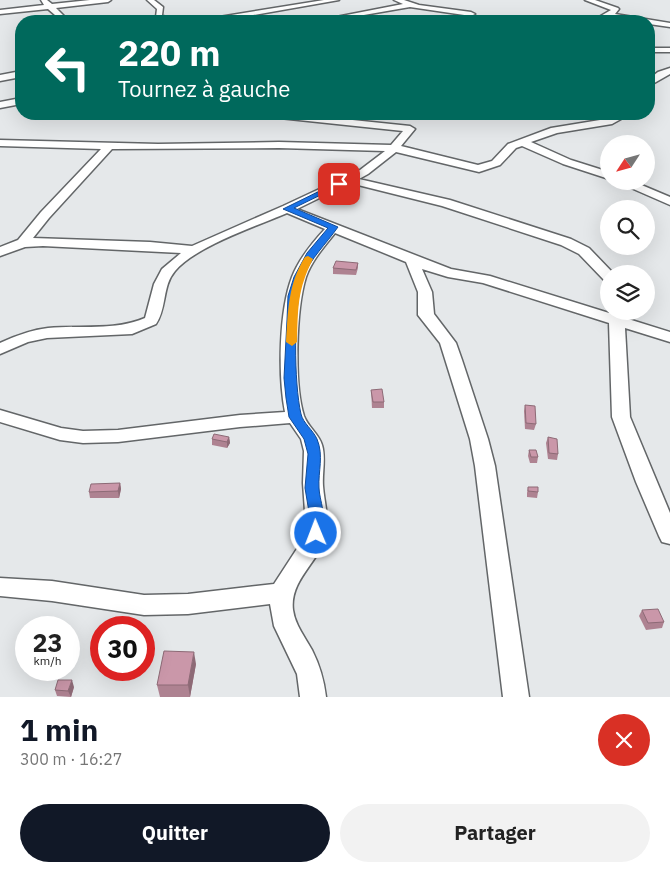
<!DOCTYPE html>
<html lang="fr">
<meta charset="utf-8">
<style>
:root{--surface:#fff;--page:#f2f2f2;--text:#222;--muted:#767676;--accent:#111827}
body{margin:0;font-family:"IBM Plex Sans",sans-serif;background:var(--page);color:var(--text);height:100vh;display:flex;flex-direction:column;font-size:19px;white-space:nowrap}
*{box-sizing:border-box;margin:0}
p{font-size:16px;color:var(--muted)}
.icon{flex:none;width:28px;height:28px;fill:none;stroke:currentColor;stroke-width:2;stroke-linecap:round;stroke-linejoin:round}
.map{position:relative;height:697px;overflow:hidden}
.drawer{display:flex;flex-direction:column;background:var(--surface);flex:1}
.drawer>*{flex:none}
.guide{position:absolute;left:15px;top:15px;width:640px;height:105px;border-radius:20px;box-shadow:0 5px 20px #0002;background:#00695c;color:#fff;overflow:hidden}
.needle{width:32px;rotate:234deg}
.fabs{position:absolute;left:600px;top:135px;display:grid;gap:10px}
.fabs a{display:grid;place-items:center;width:55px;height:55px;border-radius:50%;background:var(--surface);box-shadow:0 5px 20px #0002;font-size:25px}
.speed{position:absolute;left:15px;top:616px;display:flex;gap:10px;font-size:25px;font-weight:700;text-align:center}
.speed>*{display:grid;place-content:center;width:65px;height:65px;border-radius:50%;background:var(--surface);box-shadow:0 5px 20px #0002;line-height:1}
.speed small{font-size:12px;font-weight:400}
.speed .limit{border:8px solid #d22;background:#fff;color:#111}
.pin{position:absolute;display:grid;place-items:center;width:42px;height:42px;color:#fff;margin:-21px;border-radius:10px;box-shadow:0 2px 8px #0006}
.me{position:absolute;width:55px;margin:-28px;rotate:359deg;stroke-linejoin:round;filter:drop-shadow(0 0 4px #0008)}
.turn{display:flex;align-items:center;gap:18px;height:105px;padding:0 20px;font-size:22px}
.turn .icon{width:65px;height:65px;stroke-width:2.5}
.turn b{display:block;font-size:35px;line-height:42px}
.round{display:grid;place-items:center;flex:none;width:52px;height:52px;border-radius:26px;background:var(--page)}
.headline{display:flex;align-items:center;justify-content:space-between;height:85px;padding:0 20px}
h1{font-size:30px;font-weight:700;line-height:38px;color:var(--accent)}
.action{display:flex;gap:10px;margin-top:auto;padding:10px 20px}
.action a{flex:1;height:58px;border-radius:30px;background:var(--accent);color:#fff;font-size:20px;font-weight:700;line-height:58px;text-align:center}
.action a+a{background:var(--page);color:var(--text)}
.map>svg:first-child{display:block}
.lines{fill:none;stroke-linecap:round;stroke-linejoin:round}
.minor-casing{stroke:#636668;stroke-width:3}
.minor{fill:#fff;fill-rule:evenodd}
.wall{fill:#ae8291}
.shaded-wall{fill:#8d6a76}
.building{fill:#ca97a9;stroke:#8d6a76}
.route{fill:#1a73e8;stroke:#114b97}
.slow{fill:#f59e0b}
</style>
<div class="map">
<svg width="670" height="697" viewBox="0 0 670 697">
<rect width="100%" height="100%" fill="#e5e8ea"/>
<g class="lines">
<defs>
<g id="minor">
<path d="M41,0H47L52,4L90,0H111L108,2L56,8L69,21H62L48,9L0,14V10L44,5Z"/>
<path d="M147,0H154L163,7L162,15L172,21H164L156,17L157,9Z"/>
<path d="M324,0H339L219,21H203L207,19Z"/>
<path d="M394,0H404L419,5L471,12L475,14L471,16L410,7L335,20L331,18L403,4Z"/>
<path d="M585,0H595L618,8L619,9L615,14L670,23V27L649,24V21C636,21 624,18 612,18C605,18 599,21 592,21L611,10Z"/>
<rect x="649" y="48" width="21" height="4"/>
<path d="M670,68V74L649,86V79L658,72Z"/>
<path d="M21,71V77L0,81V75Z"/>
<path d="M21,98V104L0,108V102Z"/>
<path d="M265,114H295L410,126L415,129L401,146L478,165L492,161L508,144L551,128L606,119L618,114H630L612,124L557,133L531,142L571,160L609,172V179L563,164L522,146L516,148L500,165L479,172L396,152L368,174L359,179L450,200L571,239L589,248L614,274H609V281L604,280L579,254L561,245L442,206L350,183L297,209L451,269L490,276L609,313L611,311H623L625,318L670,332V342L625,328L630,417L670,513V544L662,542L659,536L636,482L612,417L609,323L483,283L448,277L422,269L432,292L434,314L456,343L462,360L488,439L495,466L529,697H503L475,466L470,439L440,343L418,315V292L406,262L335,233C324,247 312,260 306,277C296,309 294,385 304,416C308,427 319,434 322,445C326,458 322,472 323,486C324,500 328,514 327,528C325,559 289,577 293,610C295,625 305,637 312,650C320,666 324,680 326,697H300L297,674L274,626L270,604L188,614L144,615L52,601L0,596V578L52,581L144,595L188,594L274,584L302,541L306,526L303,483L304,451L301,439L290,423L240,427L118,442L83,443L60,440L0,422V410L61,428L83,431L118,430L240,415L285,412C278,376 279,311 292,277C299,259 312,243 325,229L287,213C257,226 196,246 175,271C162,286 167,308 156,324L132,334L47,338L28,342L0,354V343C15,336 31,330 48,328C80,325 115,331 145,318L154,284L162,269L181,253L43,246L25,247L0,256V247L18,240L41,212L101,149L0,146V140L158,144L279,142L391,145L403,131L270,117ZM279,148L385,151L360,170L283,206L192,246L150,242L33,238L49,218L112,149Z"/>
<path d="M615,181H632L670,197V205Z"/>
</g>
</defs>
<use href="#minor" class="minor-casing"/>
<use href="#minor" class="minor"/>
</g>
<g class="wall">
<path d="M358,263V268L356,275L333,274V268Z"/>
<path d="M371,390L384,402V408H372Z"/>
<path d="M525,405L536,424L534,430L525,429L524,411Z"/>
<path d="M229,437L230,443L227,448L212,445V439Z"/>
<path d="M548,437L558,454L557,460L548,459L546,443Z"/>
<path d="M529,450L538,457L537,463H530L528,456Z"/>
<path d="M120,483L121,489L119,498H90L89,492Z"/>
<path d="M528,487L538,492L537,498L527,497V493Z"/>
<path d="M642,610L664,622L662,628L646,630L639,616Z"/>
<path d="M196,664L190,697H160L157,685Z"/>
<path d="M74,687L71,697L57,696L55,690Z"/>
</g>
<g class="shaded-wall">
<path d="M229,437L230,443L227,448V442Z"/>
<path d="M120,483L121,489L119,498L118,491Z"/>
<path d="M194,652L196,664L190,697L188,685Z"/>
<path d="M72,680L74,687L71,697L68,691Z"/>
</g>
<g class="building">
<path d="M336,261L358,263L356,270L333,268Z"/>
<path d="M382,389L384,402H373L371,390Z"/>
<path d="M525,405L535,406L536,424L526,423Z"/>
<path d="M214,434L229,437L227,442L212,439Z"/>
<path d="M548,437L557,439L558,454L549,453Z"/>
<path d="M529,450H536L538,457H531Z"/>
<path d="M120,483L118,491L89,492L91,484Z"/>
<path d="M528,487H538V492L528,491Z"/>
<path d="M658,609L664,622L648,623L642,610Z"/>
<path d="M164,651L194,652L188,685H157Z"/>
<path d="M58,680H72L68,691L55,690Z"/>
</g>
<path class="route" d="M336,183L343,184L294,208L338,227C326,244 311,258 303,277C293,306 294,384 301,414C303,423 313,430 317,439C324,456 318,471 319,488C320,504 329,522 321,537L316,538L310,537L308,533L310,518L305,488L308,454L304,439L289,417L286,398L284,378L287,320L288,296L294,277L307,253L328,228L283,209Z"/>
<path class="slow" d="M308,256L313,259C297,290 298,309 297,342L292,346L286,342C288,311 288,284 305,257Z"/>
</svg>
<div class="fabs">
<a><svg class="needle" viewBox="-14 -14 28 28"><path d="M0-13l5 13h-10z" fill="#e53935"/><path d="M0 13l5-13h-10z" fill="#767676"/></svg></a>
<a><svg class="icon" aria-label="search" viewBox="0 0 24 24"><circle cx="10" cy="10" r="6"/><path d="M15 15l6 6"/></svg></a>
<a><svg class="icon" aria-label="layers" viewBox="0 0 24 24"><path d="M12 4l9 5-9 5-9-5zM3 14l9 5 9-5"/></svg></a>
</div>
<div class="speed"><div>23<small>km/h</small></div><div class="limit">30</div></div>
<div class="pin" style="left:339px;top:184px;background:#d93025"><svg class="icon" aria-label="arrive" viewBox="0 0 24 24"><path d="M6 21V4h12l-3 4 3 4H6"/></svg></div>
<svg class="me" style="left:316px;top:533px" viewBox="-20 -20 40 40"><circle r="17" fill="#1a73e8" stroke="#fff" stroke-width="3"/><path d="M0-11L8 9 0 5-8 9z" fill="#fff"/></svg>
<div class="guide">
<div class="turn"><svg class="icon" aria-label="left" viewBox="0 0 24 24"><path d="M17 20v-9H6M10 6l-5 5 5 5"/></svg><div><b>220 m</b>Tournez à gauche</div></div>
</div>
</div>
<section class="drawer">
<div class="headline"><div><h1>1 min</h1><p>300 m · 16:27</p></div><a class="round" style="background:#d93025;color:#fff"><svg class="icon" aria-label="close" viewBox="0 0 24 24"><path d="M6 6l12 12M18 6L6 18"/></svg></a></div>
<div class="action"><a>Quitter</a><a>Partager</a></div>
</section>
